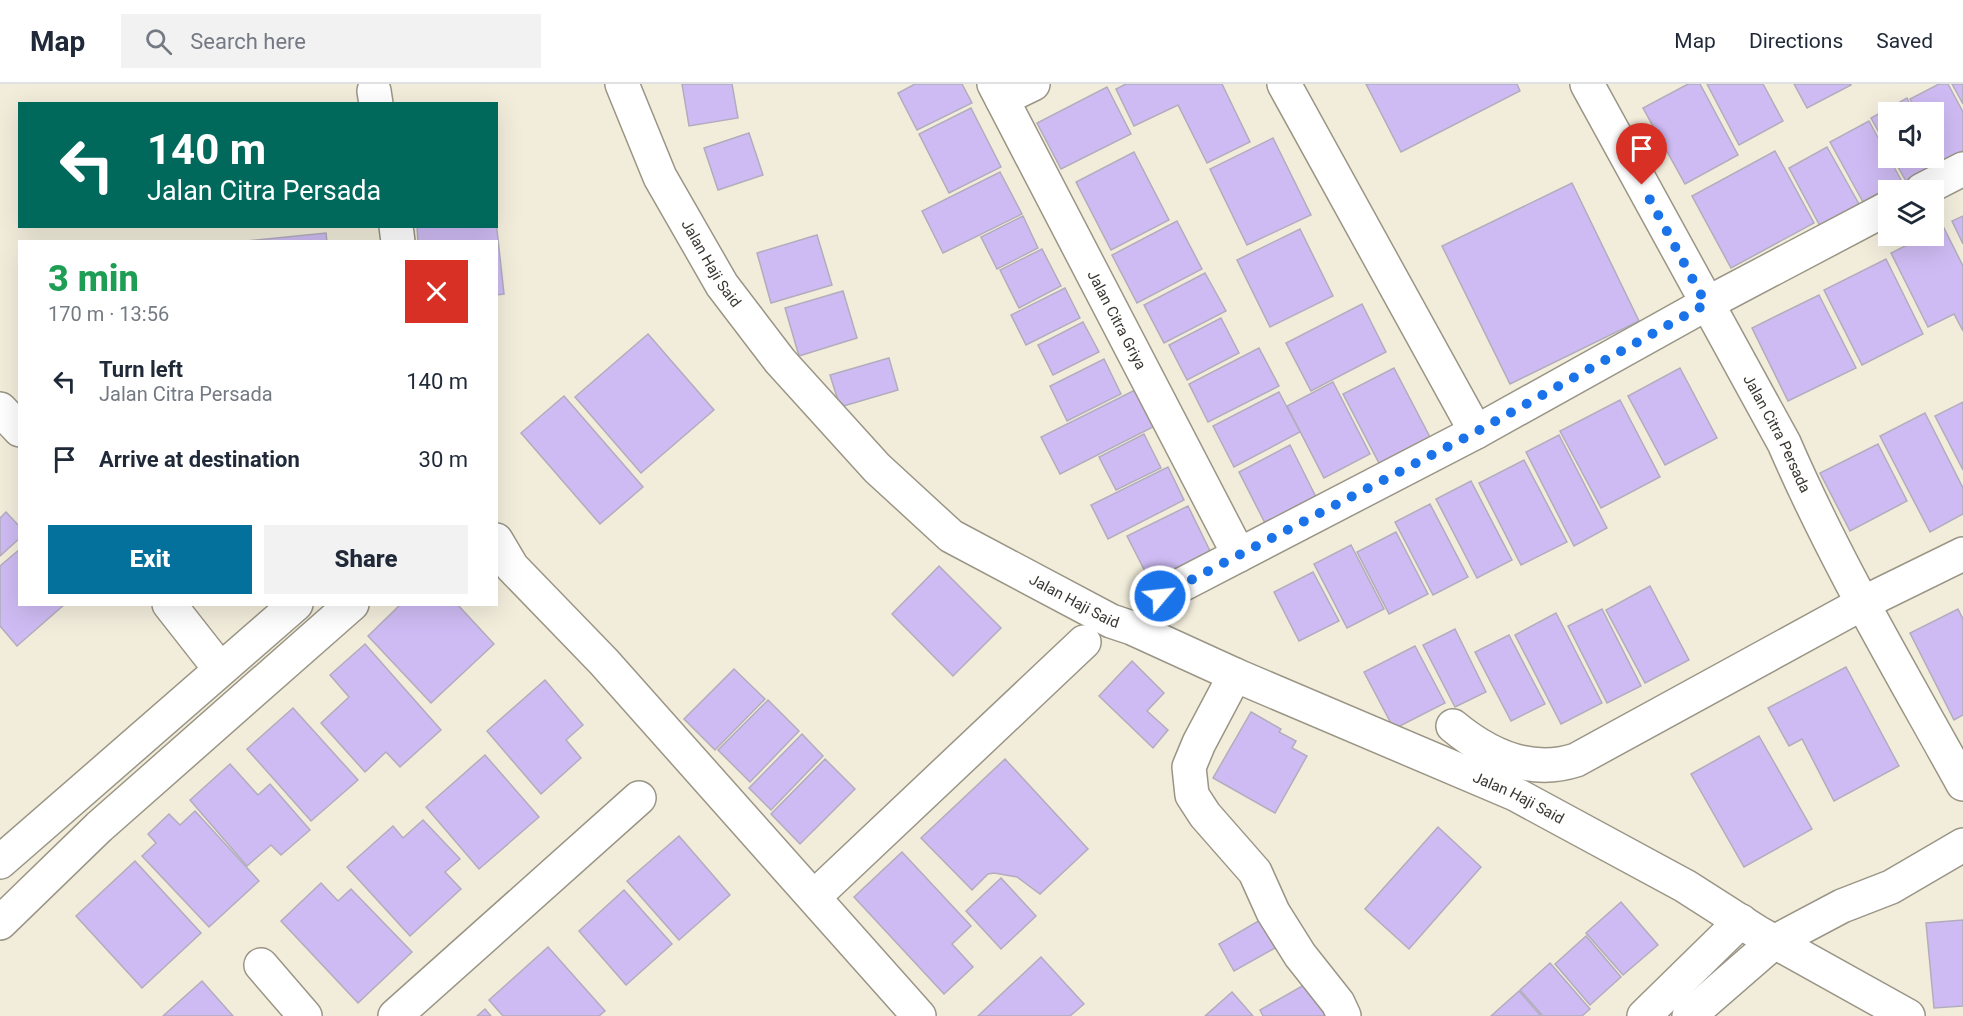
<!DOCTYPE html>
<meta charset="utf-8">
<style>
:root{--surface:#fff;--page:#f2f2f3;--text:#1f2937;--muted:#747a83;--line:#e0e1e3;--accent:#04719d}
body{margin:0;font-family:Roboto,sans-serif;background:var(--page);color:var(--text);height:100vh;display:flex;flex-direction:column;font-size:22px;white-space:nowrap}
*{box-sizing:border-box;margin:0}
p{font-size:20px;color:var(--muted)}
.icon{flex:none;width:33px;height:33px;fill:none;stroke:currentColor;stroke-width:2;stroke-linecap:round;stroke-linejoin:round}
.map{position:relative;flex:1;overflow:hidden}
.side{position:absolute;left:18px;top:156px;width:480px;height:366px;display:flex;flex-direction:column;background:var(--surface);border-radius:0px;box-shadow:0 6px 24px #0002}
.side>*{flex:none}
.guide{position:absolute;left:18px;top:18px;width:480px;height:126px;border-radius:0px;box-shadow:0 6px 24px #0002;background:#00695c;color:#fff;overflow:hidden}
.fabs{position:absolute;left:1878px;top:18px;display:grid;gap:12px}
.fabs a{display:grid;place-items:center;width:66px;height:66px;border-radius:0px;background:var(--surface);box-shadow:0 6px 24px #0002;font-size:30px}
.pin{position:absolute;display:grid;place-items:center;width:51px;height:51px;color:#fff;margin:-62px -26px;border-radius:50% 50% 50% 0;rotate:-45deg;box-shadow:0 0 6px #0007}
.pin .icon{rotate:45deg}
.me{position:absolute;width:66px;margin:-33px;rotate:62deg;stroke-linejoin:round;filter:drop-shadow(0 0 4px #0008)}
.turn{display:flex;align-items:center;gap:21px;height:126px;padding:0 30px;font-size:27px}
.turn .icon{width:78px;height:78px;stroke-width:2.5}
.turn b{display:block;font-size:42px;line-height:51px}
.round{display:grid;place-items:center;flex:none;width:63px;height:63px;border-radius:0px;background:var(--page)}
.summary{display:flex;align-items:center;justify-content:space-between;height:102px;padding:0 30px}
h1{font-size:36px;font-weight:800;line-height:45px;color:#1e9e55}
.button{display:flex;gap:12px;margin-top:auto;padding:12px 30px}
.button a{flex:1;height:69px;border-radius:0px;background:var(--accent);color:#fff;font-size:24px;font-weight:800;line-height:69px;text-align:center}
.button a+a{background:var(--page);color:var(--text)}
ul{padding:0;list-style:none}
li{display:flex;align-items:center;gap:18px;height:78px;padding:0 30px}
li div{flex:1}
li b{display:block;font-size:22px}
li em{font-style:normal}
header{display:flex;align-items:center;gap:36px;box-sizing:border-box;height:84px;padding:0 30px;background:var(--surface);border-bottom:2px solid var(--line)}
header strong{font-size:28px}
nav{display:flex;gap:33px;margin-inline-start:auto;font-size:21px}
.search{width:420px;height:54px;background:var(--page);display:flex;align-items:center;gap:15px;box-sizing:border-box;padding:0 21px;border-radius:0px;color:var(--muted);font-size:22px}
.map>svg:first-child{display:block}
.building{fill:#cebbf3;stroke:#b2adbd;stroke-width:1.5}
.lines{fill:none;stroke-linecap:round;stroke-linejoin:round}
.minor-casing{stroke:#9a9585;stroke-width:36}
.minor{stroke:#fff;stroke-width:33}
.route{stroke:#1a73e8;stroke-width:10;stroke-dasharray:0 18}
.labels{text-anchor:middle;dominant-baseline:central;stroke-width:4.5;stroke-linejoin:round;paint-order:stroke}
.street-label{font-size:15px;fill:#393630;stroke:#f2eddb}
</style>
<header>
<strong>Map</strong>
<div class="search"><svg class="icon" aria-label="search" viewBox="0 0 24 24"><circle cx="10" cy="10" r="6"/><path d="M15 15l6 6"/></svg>Search here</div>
<nav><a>Map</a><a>Directions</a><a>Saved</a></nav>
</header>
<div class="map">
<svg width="1963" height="932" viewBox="0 0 1963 932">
<rect width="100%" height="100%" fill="#f2eddb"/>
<g class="building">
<path d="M682,0H732L738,34L689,42Z"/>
<path d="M915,0H962L972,19L917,46L898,9Z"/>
<path d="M1126,0H1222L1250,58L1207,79L1178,21L1134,42L1116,5Z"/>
<path d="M1366,0H1517L1520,7L1401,68Z"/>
<path d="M1688,0H1700L1738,71L1685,100L1643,24Z"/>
<path d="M1707,0H1763L1783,37L1739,61Z"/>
<path d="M1794,0H1851V1L1807,24Z"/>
<path d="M1939,0H1948L1963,28V67L1943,77L1934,59V28H1917L1910,15Z"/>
<path d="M1952,0H1963V20Z"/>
<path d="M1107,3L1131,50L1061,85L1037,39Z"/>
<path d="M1907,14L1914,28H1888V65L1871,34Z"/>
<path d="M971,24L1001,83L949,109L919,50Z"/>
<path d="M1869,37L1901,96L1863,118L1830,58Z"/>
<path d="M749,49L763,91L718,106L704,64Z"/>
<path d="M1273,54L1311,131L1247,161L1210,85Z"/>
<path d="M1827,63L1859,120L1820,142L1789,84Z"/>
<path d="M1934,64L1941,78L1906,97L1893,74H1934Z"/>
<path d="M1775,67L1814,139L1731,184L1692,112Z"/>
<path d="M1134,68L1169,136L1111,166L1076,98Z"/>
<path d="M1000,88L1022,130L943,169L922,127Z"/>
<path d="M1572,99L1639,237L1510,300L1442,162Z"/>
<path d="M1023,132L1038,164L997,185L981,153Z"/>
<path d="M1963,132V160L1952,137Z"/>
<path d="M496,137L504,210L496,211V158H418L417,142H496Z"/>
<path d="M1177,137L1202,185L1137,219L1112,171Z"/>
<path d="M1943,142L1963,182V247L1954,230L1928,243L1891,169L1925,152H1934V147Z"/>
<path d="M1300,145L1333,212L1270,243L1237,176Z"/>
<path d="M326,149L327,158L246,157Z"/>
<path d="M817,151L832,201L771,219L757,169Z"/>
<path d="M1042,165L1061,202L1019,224L1000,186Z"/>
<path d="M1886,175L1923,250L1862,281L1824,206Z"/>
<path d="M1205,189L1226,227L1164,259L1144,221Z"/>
<path d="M1065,204L1080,234L1026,261L1011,231Z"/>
<path d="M843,207L857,254L799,272L785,224Z"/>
<path d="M1819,211L1856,284L1788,317L1752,244Z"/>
<path d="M1362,220L1386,268L1311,307L1286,259Z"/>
<path d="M1221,234L1239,269L1187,296L1169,261Z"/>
<path d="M1083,238L1099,268L1053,291L1038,261Z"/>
<path d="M648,250L714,326L641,389L575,313Z"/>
<path d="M1259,264L1279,302L1208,338L1189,300Z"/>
<path d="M889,274L898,306L840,323L830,291Z"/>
<path d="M1104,275L1121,310L1067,337L1050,302Z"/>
<path d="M1394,284L1432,357L1381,383L1343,310Z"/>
<path d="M1680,284L1717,354L1665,381L1628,312Z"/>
<path d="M1333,298L1370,370L1324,394L1287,322Z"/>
<path d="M1135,306L1153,343L1060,390L1041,353Z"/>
<path d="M1279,308L1300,348L1234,383L1213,342Z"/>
<path d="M564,312L643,403L600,440L521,349Z"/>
<path d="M1620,316L1660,393L1601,424L1560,347Z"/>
<path d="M1963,318V386L1935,332Z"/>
<path d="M1925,329L1963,404V430L1930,448L1880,352Z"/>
<path d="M1144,350L1161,384L1116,406L1099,373Z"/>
<path d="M1559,351L1607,444L1574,462L1526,368Z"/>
<path d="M1878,360L1907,417L1850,447L1820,389Z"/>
<path d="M1290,361L1318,417L1267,443L1239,388Z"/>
<path d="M1524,376L1567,458L1521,481L1479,399Z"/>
<path d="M1168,383L1184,416L1108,455L1091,421Z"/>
<path d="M1471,397L1512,476L1477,494L1436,415Z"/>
<path d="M1430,420L1468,493L1433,511L1395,438Z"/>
<path d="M1188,422L1210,467L1150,497L1127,452Z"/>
<path d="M6,428L20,443V454L0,472V434Z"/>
<path d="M1396,448L1428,510L1389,530L1357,468Z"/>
<path d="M1351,461L1384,525L1347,544L1314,480Z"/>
<path d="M20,465V520H65L17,562L0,542V482Z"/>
<path d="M939,482L1001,544L953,592L892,530Z"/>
<path d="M1313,488L1339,537L1299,557L1274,508Z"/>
<path d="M1650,502L1689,576L1645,599L1606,526Z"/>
<path d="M401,520H457L494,560L431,619L368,552Z"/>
<path d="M1602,525L1641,602L1607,619L1568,542Z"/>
<path d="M1958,525L1963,535V631L1954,636L1910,549Z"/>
<path d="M1556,529L1602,619L1561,640L1515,551Z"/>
<path d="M1455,545L1486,608L1455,623L1423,561Z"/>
<path d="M1509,551L1545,620L1511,637L1475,568Z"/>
<path d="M365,560L441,646L400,683L386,668L365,688L321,639L349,613L330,591Z"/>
<path d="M1415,562L1445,619L1394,645L1364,588Z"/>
<path d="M1132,577L1164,609L1147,627L1168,646L1153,664L1099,612Z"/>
<path d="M1846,583L1899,682L1834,717L1802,655L1789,662L1768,624Z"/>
<path d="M734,585L765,615L715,666L684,635Z"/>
<path d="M545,596L583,641L566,656L581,674L541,710L487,647Z"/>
<path d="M768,616L799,647L750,698L718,666Z"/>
<path d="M293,624L358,696L311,737L247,665Z"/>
<path d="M1251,628L1281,645L1279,648L1296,657L1292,664L1307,672L1275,729L1213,694Z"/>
<path d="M802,650L823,672L771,726L749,704Z"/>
<path d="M1759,652L1812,745L1744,783L1691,690Z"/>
<path d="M485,671L539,733L479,785L426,723Z"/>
<path d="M825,675L855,705L800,760L771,730Z"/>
<path d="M1005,675L1088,765L1040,810L1017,793L994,789L988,790L972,806L921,754Z"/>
<path d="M230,680L258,711L270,700L310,746L281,771L271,761L247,782L190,716Z"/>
<path d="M195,727L259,797L209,843L142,772L156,759L148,750L169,730L180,741Z"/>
<path d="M423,736L460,775L445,788L461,805L410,852L347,783L393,742L403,754Z"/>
<path d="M1438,743L1481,783L1409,865L1365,825Z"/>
<path d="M679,752L730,811L679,856L627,797Z"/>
<path d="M902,768L971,842L952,860L973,883L944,910L854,813Z"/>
<path d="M135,777L201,849L142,904L76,832Z"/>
<path d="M1001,794L1036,832L1001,865L966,827Z"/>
<path d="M321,799L338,817L351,805L412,868L358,919L281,837Z"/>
<path d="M624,806L672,860L626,901L579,847Z"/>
<path d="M1621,818L1658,861L1623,891L1586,849Z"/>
<path d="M1260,836L1275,864L1234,887L1219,860Z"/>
<path d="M1963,836V922L1934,924L1926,839Z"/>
<path d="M1586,852L1621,893L1590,921L1555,880Z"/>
<path d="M548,863L605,927L599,932H503L489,916Z"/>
<path d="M1041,873L1084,920L1070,932H978Z"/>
<path d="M1550,879L1590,925L1582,932H1543L1520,906Z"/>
<path d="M202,897L233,932H163Z"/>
<path d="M1311,897L1331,932H1263L1260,926Z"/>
<path d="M1519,907L1541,932H1491Z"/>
<path d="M1232,908L1253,932H1205Z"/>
<path d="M485,925L491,932H477Z"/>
</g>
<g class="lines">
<defs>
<g id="minor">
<path id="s1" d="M622,0L660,93L722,201L780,277L877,384L951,452L1111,537L1132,544L1235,591L1515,710L1685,802L1757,848L1908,932"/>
<path id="s2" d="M994,0L1239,471"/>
<path d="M1284,0L1476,348"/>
<path id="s3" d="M1587,0L1784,359C1835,477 1901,588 1963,700"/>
<path d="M374,7L376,20"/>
<path d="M1002,15L1033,0"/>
<path d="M1922,106L1963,85"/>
<path d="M396,142L398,158"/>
<path d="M0,325L20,346"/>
<path d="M496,456L512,483L604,578L919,932"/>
<path d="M1160,512L1476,348L1706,220L1888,124"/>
<path d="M169,520L220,585"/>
<path d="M1235,591L1199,659L1189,683L1192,711L1205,731L1255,788L1273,828L1300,871L1338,919L1344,932"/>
<path d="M1453,642C1488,671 1530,691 1576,676L1863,519L1963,470"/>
<path d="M0,778L296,520"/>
<path d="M814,813L1084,558"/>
<path d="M0,839L99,743L352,520"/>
<path d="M261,881L305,932"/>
<path d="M395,932L639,714"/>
<path d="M1644,932L1741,837"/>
<path d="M1689,932L1774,858L1842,822L1891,803L1963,761"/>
</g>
</defs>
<use href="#minor" class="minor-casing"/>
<use href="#minor" class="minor"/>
</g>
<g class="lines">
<path class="route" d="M1160,512L1476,348L1706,220L1642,101"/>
</g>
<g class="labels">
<g class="street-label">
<text stroke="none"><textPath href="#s1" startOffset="201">Jalan Haji Said</textPath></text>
<text stroke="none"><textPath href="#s2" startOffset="266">Jalan Citra Griya</textPath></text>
<text stroke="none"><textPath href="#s3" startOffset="398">Jalan Citra Persada</textPath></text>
<text stroke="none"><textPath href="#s1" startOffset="705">Jalan Haji Said</textPath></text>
<text stroke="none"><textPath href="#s1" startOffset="1191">Jalan Haji Said</textPath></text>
</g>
</g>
</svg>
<div class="fabs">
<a><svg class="icon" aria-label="sound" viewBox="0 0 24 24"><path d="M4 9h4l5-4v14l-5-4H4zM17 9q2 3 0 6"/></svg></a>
<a><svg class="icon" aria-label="layers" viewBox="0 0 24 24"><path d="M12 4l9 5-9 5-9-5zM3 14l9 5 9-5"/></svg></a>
</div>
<div class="pin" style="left:1642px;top:101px;background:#d93025"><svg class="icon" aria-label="arrive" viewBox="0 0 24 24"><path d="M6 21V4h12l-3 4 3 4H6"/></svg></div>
<svg class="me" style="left:1160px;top:512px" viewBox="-20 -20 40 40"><circle r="17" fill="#1a73e8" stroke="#fff" stroke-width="3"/><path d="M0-11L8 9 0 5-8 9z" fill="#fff"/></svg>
<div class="guide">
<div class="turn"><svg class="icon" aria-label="left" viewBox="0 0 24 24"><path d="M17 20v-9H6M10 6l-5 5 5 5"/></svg><div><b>140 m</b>Jalan Citra Persada</div></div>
</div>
<section class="side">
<div class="summary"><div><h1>3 min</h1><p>170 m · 13:56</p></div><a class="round" style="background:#d93025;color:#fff"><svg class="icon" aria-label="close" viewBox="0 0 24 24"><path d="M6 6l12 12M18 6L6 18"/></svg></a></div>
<ul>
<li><svg class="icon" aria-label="left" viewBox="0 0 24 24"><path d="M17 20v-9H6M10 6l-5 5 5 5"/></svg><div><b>Turn left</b><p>Jalan Citra Persada</p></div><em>140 m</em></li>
<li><svg class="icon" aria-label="arrive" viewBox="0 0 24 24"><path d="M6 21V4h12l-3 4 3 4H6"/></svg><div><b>Arrive at destination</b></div><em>30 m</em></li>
</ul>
<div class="button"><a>Exit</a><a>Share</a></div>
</section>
</div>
